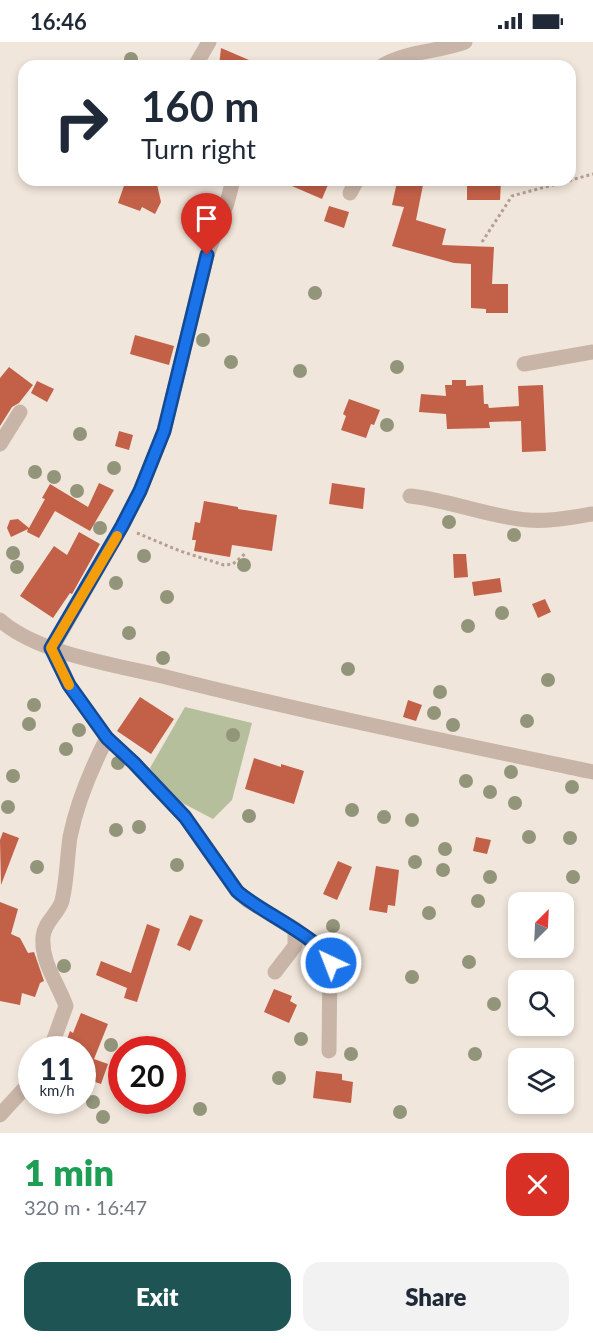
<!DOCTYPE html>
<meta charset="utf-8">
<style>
:root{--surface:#fff;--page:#f2f2f3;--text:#1f2937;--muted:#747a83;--accent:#1f5455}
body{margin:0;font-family:Lato,sans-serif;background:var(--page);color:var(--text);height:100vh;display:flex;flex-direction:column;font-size:22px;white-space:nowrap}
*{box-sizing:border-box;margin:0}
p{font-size:20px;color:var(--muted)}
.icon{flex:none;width:33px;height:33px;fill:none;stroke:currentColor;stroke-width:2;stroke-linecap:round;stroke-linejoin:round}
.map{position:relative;height:1091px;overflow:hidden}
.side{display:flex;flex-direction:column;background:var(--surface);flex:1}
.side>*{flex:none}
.hud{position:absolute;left:18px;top:18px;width:558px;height:126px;border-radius:18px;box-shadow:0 3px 9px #0003;background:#fff;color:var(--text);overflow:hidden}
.needle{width:39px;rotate:24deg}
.controls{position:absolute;left:508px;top:850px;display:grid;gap:12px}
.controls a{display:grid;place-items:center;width:66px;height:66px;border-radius:12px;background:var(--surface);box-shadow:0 3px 9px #0003;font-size:30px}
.speed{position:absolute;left:18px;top:994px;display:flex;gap:12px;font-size:30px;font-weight:700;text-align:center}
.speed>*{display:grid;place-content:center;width:78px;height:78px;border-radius:50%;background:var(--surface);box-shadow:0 3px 9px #0003;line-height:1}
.speed small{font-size:15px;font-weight:400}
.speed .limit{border:9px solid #d22;background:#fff;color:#111}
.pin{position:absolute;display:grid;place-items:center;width:51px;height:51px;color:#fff;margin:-62px -26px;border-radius:50% 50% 50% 0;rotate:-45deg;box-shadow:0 0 6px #0007}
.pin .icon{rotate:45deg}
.me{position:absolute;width:66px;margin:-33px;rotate:317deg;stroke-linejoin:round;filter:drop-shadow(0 0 4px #0008)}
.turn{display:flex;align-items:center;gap:21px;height:126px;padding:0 24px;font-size:27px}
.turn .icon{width:78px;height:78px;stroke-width:2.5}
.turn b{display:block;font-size:42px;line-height:51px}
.round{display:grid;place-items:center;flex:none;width:63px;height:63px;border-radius:18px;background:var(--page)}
.overview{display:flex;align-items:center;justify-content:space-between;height:102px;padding:0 24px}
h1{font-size:36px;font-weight:800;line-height:45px;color:#1e9e55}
.primary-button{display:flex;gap:12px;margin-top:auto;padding:12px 24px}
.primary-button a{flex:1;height:69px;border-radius:18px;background:var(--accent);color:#fff;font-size:24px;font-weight:800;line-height:69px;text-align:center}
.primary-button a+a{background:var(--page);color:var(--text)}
.status{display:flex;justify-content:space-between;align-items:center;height:42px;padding:0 30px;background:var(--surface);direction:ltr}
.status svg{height:16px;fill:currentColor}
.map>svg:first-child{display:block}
.green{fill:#b5bf9c}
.building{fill:#c26048}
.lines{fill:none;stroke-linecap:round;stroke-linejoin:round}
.path{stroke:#b49f92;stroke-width:3;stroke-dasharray:3 3;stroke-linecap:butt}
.minor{stroke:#c9b5a7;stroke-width:15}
.tree{fill:#93957b}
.route-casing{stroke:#114b97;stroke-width:15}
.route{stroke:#1a73e8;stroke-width:10}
.slow{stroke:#f59e0b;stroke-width:10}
</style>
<div class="status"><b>16:46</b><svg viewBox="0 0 49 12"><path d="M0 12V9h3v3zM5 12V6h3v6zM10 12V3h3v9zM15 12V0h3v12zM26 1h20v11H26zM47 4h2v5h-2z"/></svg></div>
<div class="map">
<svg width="593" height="1091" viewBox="0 0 593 1091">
<rect width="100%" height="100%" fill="#f1e6db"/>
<path class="green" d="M185,665L252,681L232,758L213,777L171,755L150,726Z"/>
<g class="building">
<path d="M221,6L263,24H219Z"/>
<path d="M126,138H156L161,160L155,172L142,165L140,169L118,161Z"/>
<path d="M278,138H330L322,157Z"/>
<path d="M406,138H424L416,178L446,187L442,203L494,205L492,242H508V271H486V267L471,266V222L454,221L392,204L404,165L392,163L397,140L405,142Z"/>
<path d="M467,139H501L500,158H467Z"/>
<path d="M329,164L349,170L344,186L324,179Z"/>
<path d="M135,293L174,304L169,323L130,312Z"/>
<path d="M9,325L33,343L19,361L12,365L0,384V336Z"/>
<path d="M452,338H466V344L483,343L484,362H488L489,366L519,364L518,344L543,343L546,409L522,410L521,379L489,380L490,386L447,387L446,372L419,370L421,352L446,354L445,343H452Z"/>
<path d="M37,339L54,347L47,360L31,351Z"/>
<path d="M349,357L380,368L374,383L371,382L366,396L341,388L346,374L343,372Z"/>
<path d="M119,389L133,393L129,408L115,404Z"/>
<path d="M99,441L114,448L90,489L55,469L39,496L27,490L28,487L11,495L7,486L10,478L18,477L29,486L45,457L42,456L50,442L88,465Z"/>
<path d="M332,441L365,446L363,467L329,462Z"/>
<path d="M204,459L238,465V467L277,473L272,509L232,503L230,515L194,509L196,498H192L195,480L200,481Z"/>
<path d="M79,490L100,502L72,552L70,551L53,576L20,554L54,504L67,513Z"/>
<path d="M453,512H466L468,535L454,536Z"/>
<path d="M500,536L502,550L474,554L472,540Z"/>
<path d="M545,557L551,570L538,576L532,562Z"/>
<path d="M140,655L174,677L151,712L117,689Z"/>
<path d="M408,658L422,663L416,679L403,675Z"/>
<path d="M254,716L281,725V722L304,729L294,762L245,747Z"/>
<path d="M3,790L19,796L1,843L0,798Z"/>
<path d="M476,795L491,798L487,812L473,809Z"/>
<path d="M338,819L352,825L337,858L323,852Z"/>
<path d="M376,824L399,828L395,864L388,863L387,871L369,868Z"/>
<path d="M0,860L18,867L11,892L20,896L28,911L34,910L44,939L40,941L35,955L22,951L20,963L0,959Z"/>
<path d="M190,873L203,878L190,909L177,903Z"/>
<path d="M147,882L160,887L137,960L124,956L127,946L96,933L101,919L131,931Z"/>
<path d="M274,947L292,954L290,959L297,963L289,981L264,970Z"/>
<path d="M81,971L108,982L94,1017L108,1022L101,1042L86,1037L82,1043V1008H63L70,989L73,991Z"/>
<path d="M316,1029L342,1032V1038L353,1040L351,1061L313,1056Z"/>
</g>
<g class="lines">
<g class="path">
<path d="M482,200L512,154L593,132"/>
<path d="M137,491L180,509L224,523L233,522L246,511"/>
</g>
<g class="minor">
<path d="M195,24L209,0"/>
<path d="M382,24C406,9 439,10 465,0"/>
<path d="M350,151L357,138"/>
<path d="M524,322L593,310"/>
<path d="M0,402L20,370"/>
<path d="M410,454C450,458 488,475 528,478C550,480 572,475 593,472"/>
<path d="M0,578C38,612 117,623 166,635C308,671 450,700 593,730"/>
<path d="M107,696L134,721L185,775L237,849L247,858L295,887V904L275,930"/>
<path d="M295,887L328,913L330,917L329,1009"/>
<path d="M50,1008L66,964C58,941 41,921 43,895C44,880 58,872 62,859C67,838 67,816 70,795C77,761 91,727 107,696L69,643L52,606L122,484L140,449L164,389L207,213L227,161L233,138"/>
<path d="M0,1073L32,1038"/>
</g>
</g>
<g class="tree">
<circle cx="131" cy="17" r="7"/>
<circle cx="315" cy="251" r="7"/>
<circle cx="203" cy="298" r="7"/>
<circle cx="231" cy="320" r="7"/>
<circle cx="397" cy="325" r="7"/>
<circle cx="300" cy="329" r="7"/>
<circle cx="387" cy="383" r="7"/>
<circle cx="80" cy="392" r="7"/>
<circle cx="114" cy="426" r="7"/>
<circle cx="35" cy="430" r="7"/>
<circle cx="54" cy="435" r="7"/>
<circle cx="77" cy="449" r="7"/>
<circle cx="449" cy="480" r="7"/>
<circle cx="100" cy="486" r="7"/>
<circle cx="514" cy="493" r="7"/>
<circle cx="13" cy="511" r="7"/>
<circle cx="144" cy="514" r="7"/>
<circle cx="244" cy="523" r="7"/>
<circle cx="17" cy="525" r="7"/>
<circle cx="116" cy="541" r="7"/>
<circle cx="167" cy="555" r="7"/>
<circle cx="502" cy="571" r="7"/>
<circle cx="468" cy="584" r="7"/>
<circle cx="129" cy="591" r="7"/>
<circle cx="163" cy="616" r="7"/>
<circle cx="348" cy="627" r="7"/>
<circle cx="548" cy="638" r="7"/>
<circle cx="440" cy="650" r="7"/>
<circle cx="34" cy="663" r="7"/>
<circle cx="434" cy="671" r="7"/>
<circle cx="527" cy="679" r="7"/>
<circle cx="29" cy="682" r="7"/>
<circle cx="453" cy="683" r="7"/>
<circle cx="79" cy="688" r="7"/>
<circle cx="233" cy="693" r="7"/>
<circle cx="66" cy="707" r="7"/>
<circle cx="118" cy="721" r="7"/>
<circle cx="511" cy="730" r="7"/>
<circle cx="13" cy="734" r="7"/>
<circle cx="466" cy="739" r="7"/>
<circle cx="572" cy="745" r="7"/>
<circle cx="490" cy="750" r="7"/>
<circle cx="515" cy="761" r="7"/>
<circle cx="8" cy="765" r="7"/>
<circle cx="352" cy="768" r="7"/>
<circle cx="249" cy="774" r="7"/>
<circle cx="384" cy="775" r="7"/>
<circle cx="412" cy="778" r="7"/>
<circle cx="139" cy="785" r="7"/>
<circle cx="116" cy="788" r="7"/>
<circle cx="529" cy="795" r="7"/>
<circle cx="570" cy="796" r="7"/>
<circle cx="445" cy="807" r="7"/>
<circle cx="415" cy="820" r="7"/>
<circle cx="177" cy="823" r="7"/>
<circle cx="37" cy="825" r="7"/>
<circle cx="443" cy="828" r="7"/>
<circle cx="490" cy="835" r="7"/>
<circle cx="573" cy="835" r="7"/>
<circle cx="478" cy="859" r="7"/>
<circle cx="429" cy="871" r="7"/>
<circle cx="333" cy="884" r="7"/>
<circle cx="469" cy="920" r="7"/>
<circle cx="64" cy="924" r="7"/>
<circle cx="412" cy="935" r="7"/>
<circle cx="494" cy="962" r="7"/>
<circle cx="301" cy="997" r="7"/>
<circle cx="111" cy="1003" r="7"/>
<circle cx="351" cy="1012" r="7"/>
<circle cx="475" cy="1012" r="7"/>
<circle cx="279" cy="1036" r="7"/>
<circle cx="93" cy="1060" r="7"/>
<circle cx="200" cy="1067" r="7"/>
<circle cx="400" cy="1070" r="7"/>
<circle cx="103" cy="1075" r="7"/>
</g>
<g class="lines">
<defs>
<path id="route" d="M207,213L164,389L140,449L122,484L51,606L69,643L107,696L134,721L185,775L237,849C255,867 326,899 331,921"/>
</defs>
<use href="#route" class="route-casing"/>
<use href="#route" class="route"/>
<path class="slow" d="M69,643L51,606L117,494"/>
</g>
</svg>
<div class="controls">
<a><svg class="needle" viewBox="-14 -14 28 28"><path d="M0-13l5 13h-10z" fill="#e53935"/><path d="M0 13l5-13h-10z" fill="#747a83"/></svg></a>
<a><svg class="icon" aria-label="search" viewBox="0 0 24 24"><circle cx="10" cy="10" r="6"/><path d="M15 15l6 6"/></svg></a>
<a><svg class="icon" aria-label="layers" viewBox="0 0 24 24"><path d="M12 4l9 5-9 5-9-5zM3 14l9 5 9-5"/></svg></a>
</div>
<div class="speed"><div>11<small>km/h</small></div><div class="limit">20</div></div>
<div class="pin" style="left:207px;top:213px;background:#d93025"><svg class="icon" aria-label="arrive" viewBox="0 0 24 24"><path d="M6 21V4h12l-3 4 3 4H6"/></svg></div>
<svg class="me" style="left:331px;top:921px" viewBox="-20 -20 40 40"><circle r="17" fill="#1a73e8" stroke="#fff" stroke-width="3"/><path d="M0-11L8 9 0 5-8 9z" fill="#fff"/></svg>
<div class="hud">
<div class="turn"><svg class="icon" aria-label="right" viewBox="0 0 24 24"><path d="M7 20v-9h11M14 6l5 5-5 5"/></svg><div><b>160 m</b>Turn right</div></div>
</div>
</div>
<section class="side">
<div class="overview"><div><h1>1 min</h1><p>320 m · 16:47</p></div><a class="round" style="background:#d93025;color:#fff"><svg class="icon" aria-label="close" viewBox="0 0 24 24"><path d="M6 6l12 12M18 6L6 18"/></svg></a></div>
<div class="primary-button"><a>Exit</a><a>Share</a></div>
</section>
